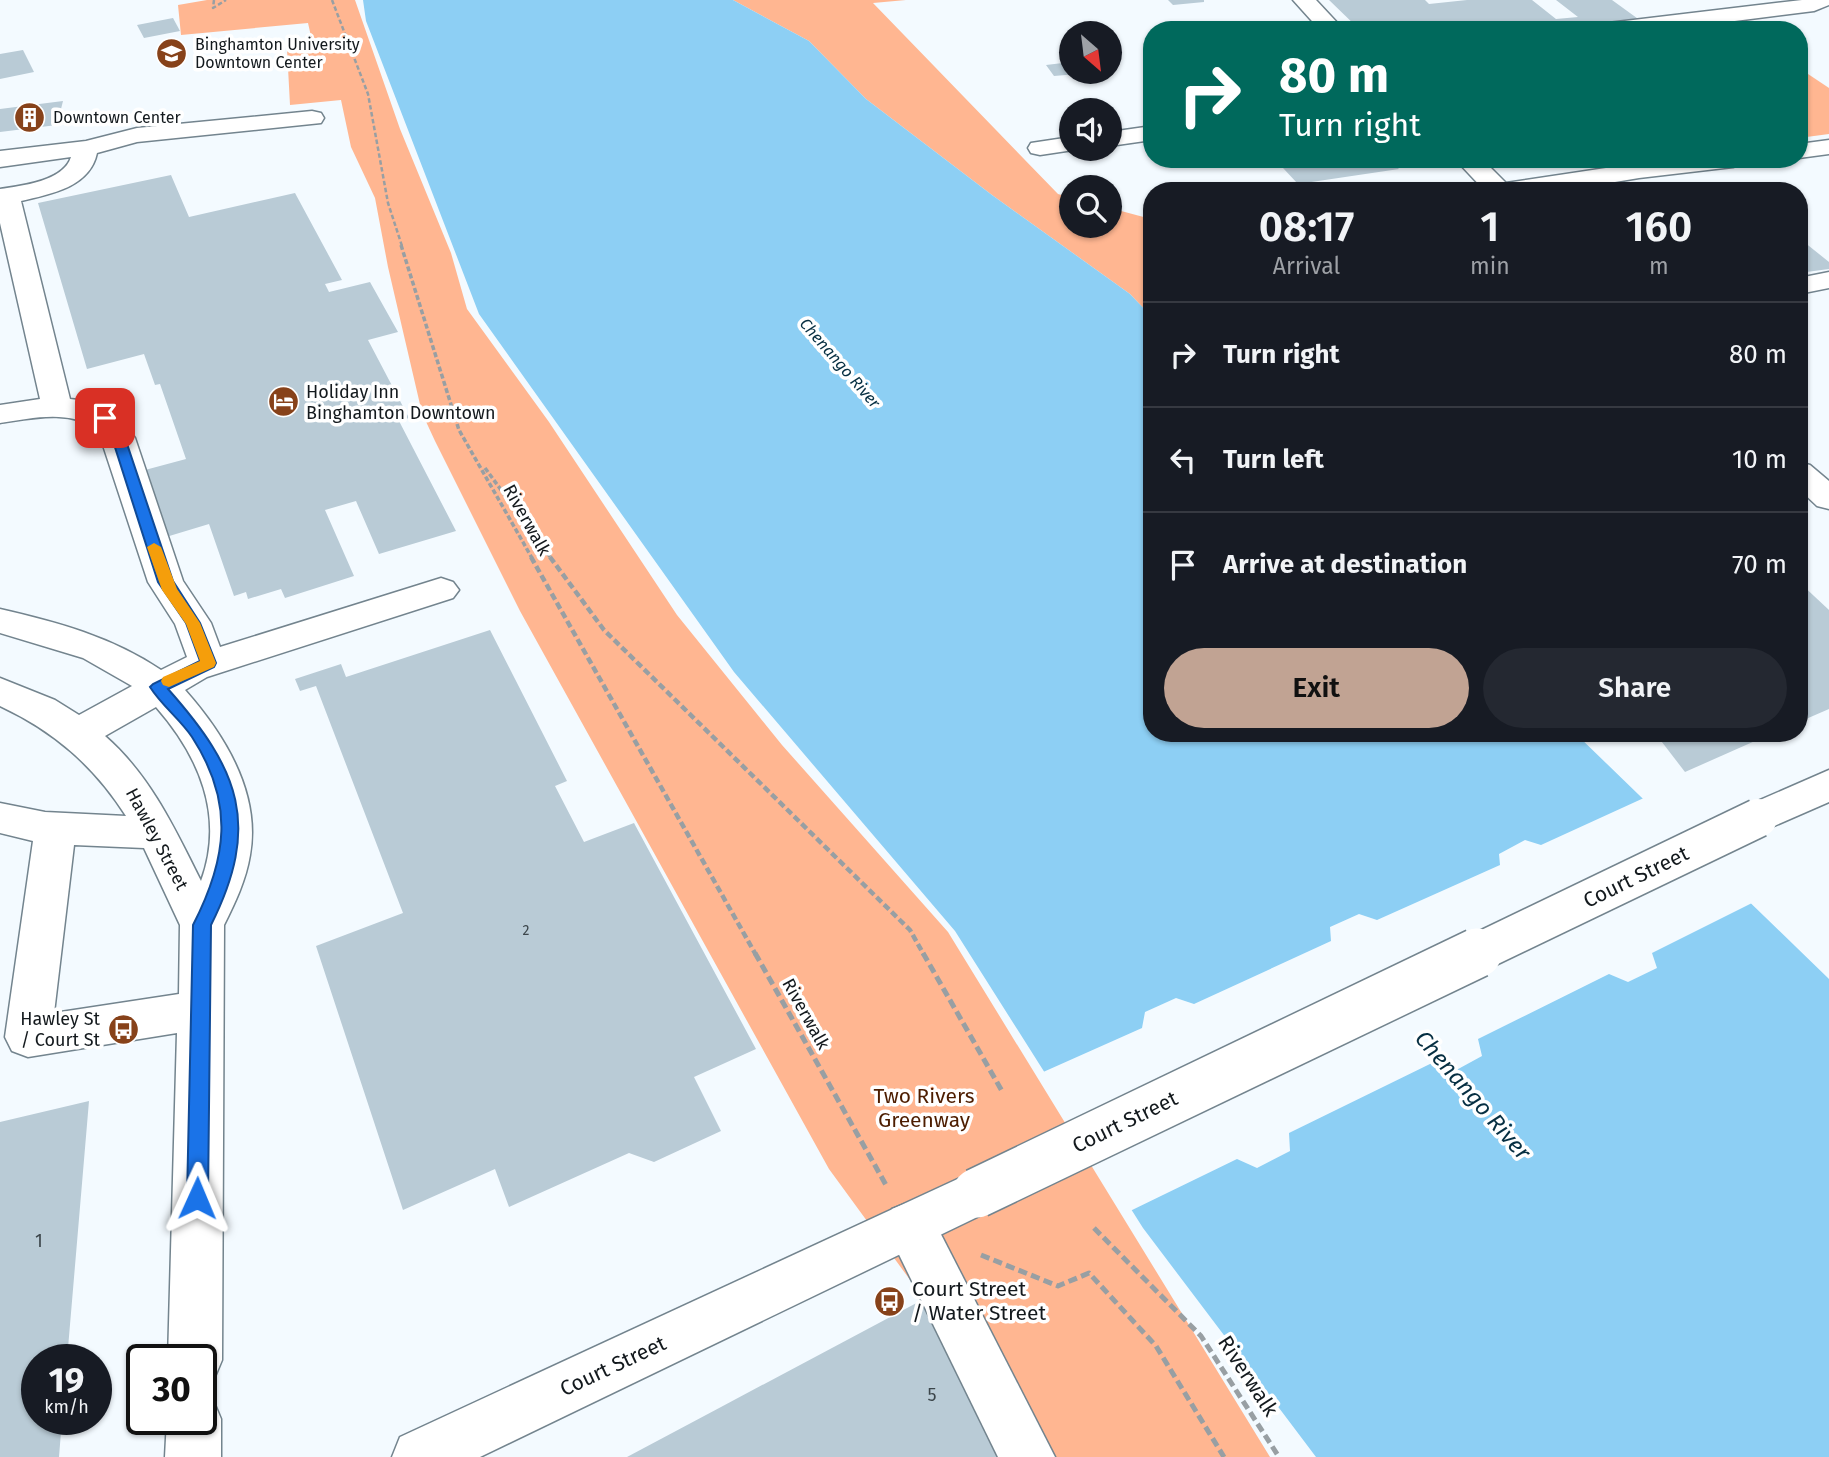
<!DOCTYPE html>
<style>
:root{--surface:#171b24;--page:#242831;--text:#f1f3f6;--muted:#9ea1a6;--line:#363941;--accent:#c1a393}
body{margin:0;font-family:"Fira Sans",sans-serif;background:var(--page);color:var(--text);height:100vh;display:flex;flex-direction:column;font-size:26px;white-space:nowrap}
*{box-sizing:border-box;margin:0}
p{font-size:23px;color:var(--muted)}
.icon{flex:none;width:38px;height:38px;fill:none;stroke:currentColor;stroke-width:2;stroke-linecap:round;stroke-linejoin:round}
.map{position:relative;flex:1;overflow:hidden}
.details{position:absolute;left:1143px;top:182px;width:665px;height:560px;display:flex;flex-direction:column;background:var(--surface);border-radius:28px;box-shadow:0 2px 5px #0004}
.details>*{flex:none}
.top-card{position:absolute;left:1143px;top:21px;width:665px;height:147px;border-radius:28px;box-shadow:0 2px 5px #0004;background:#00695c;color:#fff;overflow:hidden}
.needle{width:46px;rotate:152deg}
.controls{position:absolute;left:1059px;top:21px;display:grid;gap:14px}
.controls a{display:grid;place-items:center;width:63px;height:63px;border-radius:50%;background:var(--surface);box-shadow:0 2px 5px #0004;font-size:35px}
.speed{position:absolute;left:21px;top:1344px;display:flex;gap:14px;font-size:35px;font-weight:700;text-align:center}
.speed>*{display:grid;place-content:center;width:91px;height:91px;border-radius:50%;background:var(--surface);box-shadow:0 2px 5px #0004;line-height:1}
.speed small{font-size:18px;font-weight:400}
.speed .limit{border:4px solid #111;border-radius:10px;background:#fff;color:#111}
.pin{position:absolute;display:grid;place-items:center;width:60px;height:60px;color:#fff;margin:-30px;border-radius:14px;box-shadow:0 4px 10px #0006}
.me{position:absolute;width:77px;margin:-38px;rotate:1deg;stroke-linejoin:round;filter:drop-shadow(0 0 5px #0008)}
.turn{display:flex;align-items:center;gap:24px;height:147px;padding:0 21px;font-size:32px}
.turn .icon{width:91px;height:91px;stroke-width:2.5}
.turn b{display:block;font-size:49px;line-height:60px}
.eta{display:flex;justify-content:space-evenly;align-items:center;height:119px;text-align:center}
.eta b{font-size:42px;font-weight:600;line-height:49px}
.action{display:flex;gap:14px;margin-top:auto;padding:14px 21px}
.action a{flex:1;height:80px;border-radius:42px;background:var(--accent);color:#111;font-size:28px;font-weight:600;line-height:80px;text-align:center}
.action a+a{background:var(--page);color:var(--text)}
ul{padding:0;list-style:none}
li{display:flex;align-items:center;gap:21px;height:105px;padding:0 21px;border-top:2px solid var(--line)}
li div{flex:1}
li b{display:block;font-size:26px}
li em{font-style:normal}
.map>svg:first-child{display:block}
.green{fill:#ffb691}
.water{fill:#8dcff4}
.pier{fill:#f3faff}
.building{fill:#b9cbd6}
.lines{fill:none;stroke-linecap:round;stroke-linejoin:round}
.minor-casing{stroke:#73848e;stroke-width:3}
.major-casing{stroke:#73848e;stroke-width:3}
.path-far3{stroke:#989fa3;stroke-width:2.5;stroke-dasharray:4.5 2.5;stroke-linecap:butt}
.path-far2{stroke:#989fa3;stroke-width:3.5;stroke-dasharray:5 2.5;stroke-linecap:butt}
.path-far1{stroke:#989fa3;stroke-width:4.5;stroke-dasharray:7 3.5;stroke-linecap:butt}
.path{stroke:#989fa3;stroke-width:5;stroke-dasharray:9 4.5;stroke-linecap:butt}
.minor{fill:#fff;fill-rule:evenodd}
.major{fill:#fff;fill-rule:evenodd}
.major-bridge-far1-casing{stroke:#73848e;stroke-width:41;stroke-linecap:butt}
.major-bridge-casing{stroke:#73848e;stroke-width:52;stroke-linecap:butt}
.major-bridge-far1{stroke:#fff;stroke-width:38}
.major-bridge{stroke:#fff;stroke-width:49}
.route{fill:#1a73e8;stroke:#114b97;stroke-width:2}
.slow{fill:#f59e0b}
.labels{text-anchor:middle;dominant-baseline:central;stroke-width:7;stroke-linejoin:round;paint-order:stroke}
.number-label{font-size:14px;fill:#3c464b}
.far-poi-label{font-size:16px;fill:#13191d;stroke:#fff;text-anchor:start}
.far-water-label{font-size:16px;font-style:italic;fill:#062f42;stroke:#fff}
.poi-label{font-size:18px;fill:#13191d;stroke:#fff;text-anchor:start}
.street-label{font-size:18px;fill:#13191d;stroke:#fff}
.near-number-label{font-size:18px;fill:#3c464b}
.near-street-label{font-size:21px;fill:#13191d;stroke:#fff}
.near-park-label{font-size:21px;fill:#4d1d00;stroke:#fff}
.near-poi-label{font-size:21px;fill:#13191d;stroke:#fff;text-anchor:start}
.near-water-label{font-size:23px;font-style:italic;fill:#062f42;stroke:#fff}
</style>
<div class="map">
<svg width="1829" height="1457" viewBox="0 0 1829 1457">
<rect width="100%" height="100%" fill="#f3faff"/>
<g class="green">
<path d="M207,0H355L400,129L451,253L467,309L549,422L677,615L782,745L948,932L1270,1457H1000L924,1299L829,1169L520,611L435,441L422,413L388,267L375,198L351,147L341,100L290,105L287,49L313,45L308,23L181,35L178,5Z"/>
<path d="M733,0H906L873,3L1058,194L1071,198V226H1110V208L1151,219V316L1130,294L992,195L866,99L809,41Z"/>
<path d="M1799,68L1829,88V134L1799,138Z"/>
</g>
<path class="water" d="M363,0H733L809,41L866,99L992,195L1130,294L1151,316L1152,733H1575L1829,979V1457H1316L1143,1228L955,931L734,672L479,314L366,21Z"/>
<path class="pier" d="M1646,797L1754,902L1652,953L1657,968L1628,982L1609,974L1478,1039L1482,1056L1449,1074L1432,1063L1289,1133L1290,1151L1257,1168L1237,1159L1128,1212L1041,1073L1142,1028L1145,1012L1176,998L1194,1004L1331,941L1330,927L1359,914L1377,920L1500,865L1499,854L1525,840L1541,845Z"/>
<g class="building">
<path d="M1168,0H1204V2L1173,5Z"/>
<path d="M1329,0H1425L1429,4L1467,0H1532L1556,19L1578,17L1556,0H1612L1641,21L1556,30H1360Z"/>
<path d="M173,18L180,31L144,38L137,25Z"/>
<path d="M23,50L34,72L0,79V54Z"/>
<path d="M1071,62V72L1077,74L1054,76L1046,65Z"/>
<path d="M63,101L57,125L0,132V109Z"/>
<path d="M1320,159H1389L1399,169L1298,184L1283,168L1323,162Z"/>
<path d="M171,175L189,217L295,193L342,280L325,284L329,292L370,282L398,332L368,340L409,418L399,421L456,531L379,554L356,501L325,510L354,576L285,598L281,589L248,599L246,592L234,596L209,524L166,537L145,470L186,459L160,384L155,385L144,354L87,369L38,203Z"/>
<path d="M1430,185L1437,191H1402V189Z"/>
<path d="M1799,238L1829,262V269L1799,273Z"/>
<path d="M1799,582L1829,610V709L1799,722Z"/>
<path d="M490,630L567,781L555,786L584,842L634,823L756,1049L694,1077L721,1131L654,1162L629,1153L509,1207L495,1169L403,1210L316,946L403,913L316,686L300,691L295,679L341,664L346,677Z"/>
<path d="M1655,733H1773L1685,772Z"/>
<path d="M89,1101L67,1360H37V1419H62L59,1457H0V1122Z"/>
<path d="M924,1299L1002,1457H627L721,1407Z"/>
</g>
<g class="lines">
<defs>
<g id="minor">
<path d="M1293,0H1316L1344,30H1320Z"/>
<path d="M1802,0H1829V5L1814,11L1664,30H1597L1600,25L1608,23Z"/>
<path d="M312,111L321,113L324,118L321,123L137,142L97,153C90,187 51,194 21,201L70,399C104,403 117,409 135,438L183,581L211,623L220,647L441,578L453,582L459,590L453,598L207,677L185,690C224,734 261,793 250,855C246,880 235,903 224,925L222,1360L214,1379L201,1384V1360H168L177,1033L28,1057L12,1051L5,1037L33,841L0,833V803L45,812L126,816C94,766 54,731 0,706V678L55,700L79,715L132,686L83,658L0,633V609C57,622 112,637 161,670L187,657L175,624L148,582L98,430C70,409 33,418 0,423V405L40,399L0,223V189C21,186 64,181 71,157L0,167V151L86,141L137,128ZM156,707C199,756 225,816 201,881C175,829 150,775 105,736ZM74,845L144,848L180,925L179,994L54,1013Z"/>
<path d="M1152,126V140L1110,146V132Z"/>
<path d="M1071,137V149H1080L1040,155L1031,153L1028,148L1031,143Z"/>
<path d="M1829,140V154L1799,158V144Z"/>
<path d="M1455,159H1482L1506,183L1666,159H1745L1742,164L1733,167L1639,178L1561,191H1485Z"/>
<path d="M1829,272V288L1799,294V278Z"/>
<path d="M1799,462L1810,465L1829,481V509L1817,506L1799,489Z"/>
<path d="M910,1202L928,1209L1055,1457H998L885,1226L892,1209Z"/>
<path d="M201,1395L213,1400L221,1419V1457H165L167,1419H201Z"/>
</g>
<g id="major">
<path d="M1829,770V802L1758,833L1744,829L1738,818L1744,807Z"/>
<path d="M977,1170L994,1177L1002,1193L994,1209L480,1457H392L400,1437Z"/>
</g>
</defs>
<use href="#minor" class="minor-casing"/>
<use href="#major" class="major-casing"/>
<g class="path-far3">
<path d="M214,0L213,8L226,0"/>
<path d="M332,0L368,94L388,203L402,246"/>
</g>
<g class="path-far2">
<path d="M401,245L459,430L532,558"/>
<path d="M485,468L551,558"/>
</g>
<g class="path-far1">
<path d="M531,557L756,955"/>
<path d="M550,557L604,630L910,930L924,955"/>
</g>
<g class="path">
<path d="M755,953L886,1185"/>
<path d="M923,953L1002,1091"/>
<path d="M1094,1228L1201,1336L1279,1457"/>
<path d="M981,1255L1058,1286L1089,1273L1156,1346L1224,1457"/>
</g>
<use href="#minor" class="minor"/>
<use href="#major" class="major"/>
<defs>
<path id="major-bridge-far1" d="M1473,955L1758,818"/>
<path id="major-bridge" d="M977,1193L1477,953"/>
</defs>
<use href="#major-bridge-far1" class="major-bridge-far1-casing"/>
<use href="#major-bridge" class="major-bridge-casing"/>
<use href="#major-bridge-far1" class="major-bridge-far1"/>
<use href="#major-bridge" class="major-bridge"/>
</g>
<path class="route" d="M105,414L116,421L125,438L173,581L200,623L216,663L214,667L168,689C240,770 261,825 211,925L208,1198L205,1205L197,1208L190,1205L187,1198L193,925C227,859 235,803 192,737C180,719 162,706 150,687L153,684L200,661L186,623L158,582L112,438L98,418Z"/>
<path class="slow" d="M154,543L161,547L177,589L200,623L216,663L214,667L169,687L163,685L161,681L163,677L200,661L186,624L162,590L147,547Z"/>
<defs>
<symbol id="university-disc" viewBox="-11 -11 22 22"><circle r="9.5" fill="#87421a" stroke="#fff"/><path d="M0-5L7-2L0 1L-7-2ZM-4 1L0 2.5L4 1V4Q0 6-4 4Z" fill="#fff"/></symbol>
<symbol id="building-disc" viewBox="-11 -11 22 22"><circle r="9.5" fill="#87421a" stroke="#fff"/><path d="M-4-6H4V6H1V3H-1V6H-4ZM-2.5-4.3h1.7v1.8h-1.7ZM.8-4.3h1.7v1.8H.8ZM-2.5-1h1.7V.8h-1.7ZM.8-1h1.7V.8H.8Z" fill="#fff"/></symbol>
<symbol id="hotel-disc" viewBox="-11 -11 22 22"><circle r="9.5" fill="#87421a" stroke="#fff"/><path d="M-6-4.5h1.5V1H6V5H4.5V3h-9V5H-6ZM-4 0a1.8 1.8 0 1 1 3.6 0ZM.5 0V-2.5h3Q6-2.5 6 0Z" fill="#fff"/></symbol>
<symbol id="bus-disc" viewBox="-11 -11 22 22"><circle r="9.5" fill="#87421a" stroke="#fff"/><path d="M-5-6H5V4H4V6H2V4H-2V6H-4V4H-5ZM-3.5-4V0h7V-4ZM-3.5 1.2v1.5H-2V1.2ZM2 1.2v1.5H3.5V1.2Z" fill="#fff"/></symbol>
</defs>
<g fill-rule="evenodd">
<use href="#university-disc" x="154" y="36" width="35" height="35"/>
<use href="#building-disc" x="12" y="100" width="35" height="35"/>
<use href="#hotel-disc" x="266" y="384" width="35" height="35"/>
<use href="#bus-disc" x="106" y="1012" width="35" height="35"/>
<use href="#bus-disc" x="872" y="1284" width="35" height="35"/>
</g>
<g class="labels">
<g class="number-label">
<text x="526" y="930">2</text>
</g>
<g class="far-poi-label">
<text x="195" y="44">Binghamton University<tspan x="195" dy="18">Downtown Center</tspan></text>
<text x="53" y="117">Downtown Center</text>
</g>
<g class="far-water-label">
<text transform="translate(840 363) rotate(49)">Chenango River</text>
</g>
<g class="poi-label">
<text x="306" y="392">Holiday Inn<tspan x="306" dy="21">Binghamton Downtown</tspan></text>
<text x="100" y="1019" text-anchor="end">Hawley St<tspan x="100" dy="21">/ Court St</tspan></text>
</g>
<g class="street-label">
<text transform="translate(527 520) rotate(61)">Riverwalk</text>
<text transform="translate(157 839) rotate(62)">Hawley Street</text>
<text transform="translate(806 1014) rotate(61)">Riverwalk</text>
</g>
<g class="near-number-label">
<text x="39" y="1241">1</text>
<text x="932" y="1395">5</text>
</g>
<g class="near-street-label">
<text transform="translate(1636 877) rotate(-26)">Court Street</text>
<text transform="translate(1125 1122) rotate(-26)">Court Street</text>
<text transform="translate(613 1366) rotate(-25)">Court Street</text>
<text transform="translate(1248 1376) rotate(57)">Riverwalk</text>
</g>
<g class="near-park-label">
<text x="924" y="1096">Two Rivers<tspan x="924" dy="24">Greenway</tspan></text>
</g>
<g class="near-poi-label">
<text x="912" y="1289">Court Street<tspan x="912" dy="24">/ Water Street</tspan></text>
</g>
<g class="near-water-label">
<text transform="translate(1473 1095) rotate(49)">Chenango River</text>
</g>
</g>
</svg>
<div class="controls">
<a><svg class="needle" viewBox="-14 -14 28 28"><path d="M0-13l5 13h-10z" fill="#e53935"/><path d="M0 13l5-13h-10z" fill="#9ea1a6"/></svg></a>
<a><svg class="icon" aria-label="sound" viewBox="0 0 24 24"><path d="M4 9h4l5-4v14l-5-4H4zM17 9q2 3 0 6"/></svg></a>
<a><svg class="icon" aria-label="search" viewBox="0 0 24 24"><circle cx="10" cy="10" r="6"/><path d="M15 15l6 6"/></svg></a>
</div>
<div class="speed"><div>19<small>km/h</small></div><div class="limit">30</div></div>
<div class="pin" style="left:105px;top:418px;background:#d93025"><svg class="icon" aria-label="arrive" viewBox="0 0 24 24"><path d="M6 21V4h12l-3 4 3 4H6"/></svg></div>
<svg class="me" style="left:197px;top:1198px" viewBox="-20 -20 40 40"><path d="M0-17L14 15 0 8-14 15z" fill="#1a73e8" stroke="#fff" stroke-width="4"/></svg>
<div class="top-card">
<div class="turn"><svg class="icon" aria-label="right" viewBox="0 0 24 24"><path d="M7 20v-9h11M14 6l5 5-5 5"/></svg><div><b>80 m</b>Turn right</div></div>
</div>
<section class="details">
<div class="eta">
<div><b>08:17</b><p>Arrival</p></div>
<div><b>1</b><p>min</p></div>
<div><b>160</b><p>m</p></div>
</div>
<ul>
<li><svg class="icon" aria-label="right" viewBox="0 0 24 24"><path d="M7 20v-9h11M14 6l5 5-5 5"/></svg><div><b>Turn right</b></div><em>80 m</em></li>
<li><svg class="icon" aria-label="left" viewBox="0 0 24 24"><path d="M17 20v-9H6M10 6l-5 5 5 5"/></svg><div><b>Turn left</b></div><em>10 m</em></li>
<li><svg class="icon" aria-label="arrive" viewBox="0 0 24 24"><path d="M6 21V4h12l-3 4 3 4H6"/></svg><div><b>Arrive at destination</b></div><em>70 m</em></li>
</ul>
<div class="action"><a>Exit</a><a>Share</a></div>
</section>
</div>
